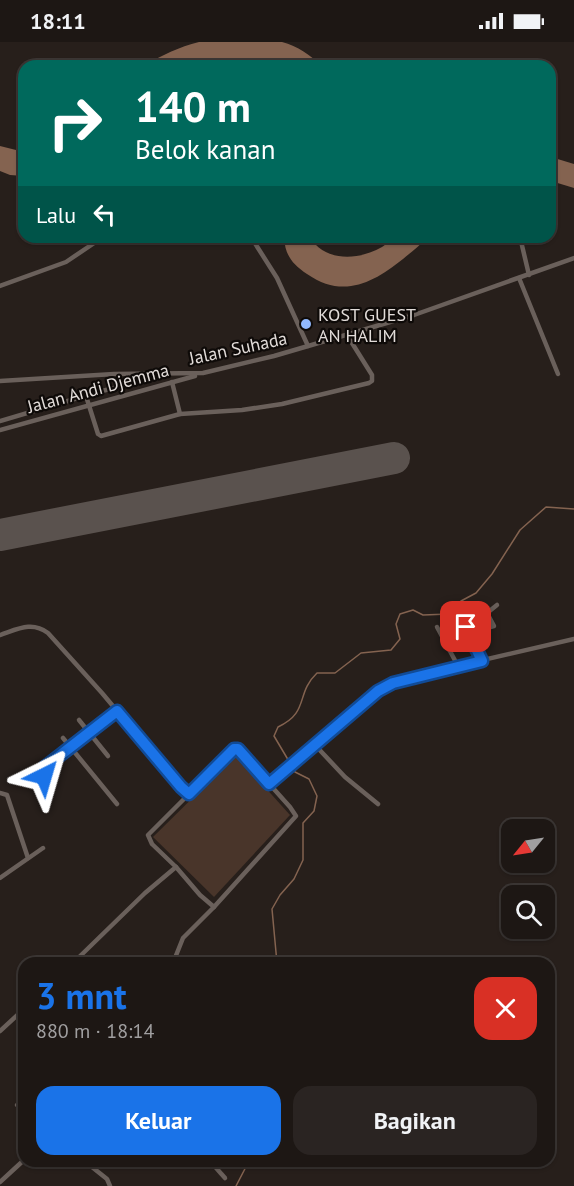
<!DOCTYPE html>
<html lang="id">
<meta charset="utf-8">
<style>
:root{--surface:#1d1714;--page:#2a2422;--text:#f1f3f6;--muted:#a09fa0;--line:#3b3634;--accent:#1a73e8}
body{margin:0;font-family:"PT Sans",sans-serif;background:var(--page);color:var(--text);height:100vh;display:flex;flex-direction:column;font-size:22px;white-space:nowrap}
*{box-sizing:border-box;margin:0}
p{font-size:20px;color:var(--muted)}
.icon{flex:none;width:33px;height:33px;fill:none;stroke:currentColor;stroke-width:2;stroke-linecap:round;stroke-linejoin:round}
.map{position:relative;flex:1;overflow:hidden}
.side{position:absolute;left:18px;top:915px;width:537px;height:210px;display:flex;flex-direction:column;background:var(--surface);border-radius:18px;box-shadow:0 2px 4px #0004,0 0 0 2px var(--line)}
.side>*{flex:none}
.hud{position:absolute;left:18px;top:18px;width:538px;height:183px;border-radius:18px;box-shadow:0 2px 4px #0004,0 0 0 2px var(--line);background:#00695c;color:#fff;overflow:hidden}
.needle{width:39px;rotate:240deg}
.buttons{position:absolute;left:501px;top:777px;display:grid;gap:12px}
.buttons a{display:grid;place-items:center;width:54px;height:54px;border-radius:12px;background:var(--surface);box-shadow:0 2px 4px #0004,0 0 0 2px var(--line);font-size:30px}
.pin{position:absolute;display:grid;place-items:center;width:51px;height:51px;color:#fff;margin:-26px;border-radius:12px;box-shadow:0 3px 9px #0006}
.me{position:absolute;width:66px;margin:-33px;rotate:40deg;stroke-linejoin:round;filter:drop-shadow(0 0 4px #0008)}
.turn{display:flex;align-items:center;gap:21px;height:126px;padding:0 18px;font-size:27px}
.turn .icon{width:78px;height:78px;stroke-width:2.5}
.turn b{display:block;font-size:42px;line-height:51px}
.then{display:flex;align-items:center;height:57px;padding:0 18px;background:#0003;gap:12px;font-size:22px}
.round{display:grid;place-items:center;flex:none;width:63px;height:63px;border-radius:18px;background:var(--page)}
.overview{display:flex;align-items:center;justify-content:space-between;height:102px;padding:0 18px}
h1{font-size:36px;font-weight:800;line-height:45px;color:var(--accent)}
.cta{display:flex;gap:12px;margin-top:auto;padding:12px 18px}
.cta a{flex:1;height:69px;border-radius:18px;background:var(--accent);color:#fff;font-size:24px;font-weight:800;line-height:69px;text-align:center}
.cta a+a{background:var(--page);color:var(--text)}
.status{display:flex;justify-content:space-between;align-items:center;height:42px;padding:0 30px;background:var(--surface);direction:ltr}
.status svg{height:16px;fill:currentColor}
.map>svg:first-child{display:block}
.green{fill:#49352a}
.water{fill:#846350}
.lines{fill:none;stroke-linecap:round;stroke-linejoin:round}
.stream{stroke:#846350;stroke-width:1.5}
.runway{stroke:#5a524e;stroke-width:32}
.street{stroke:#6a605b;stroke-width:4.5}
.route-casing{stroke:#114b97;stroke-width:15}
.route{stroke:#1a73e8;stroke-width:10}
.poi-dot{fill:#91b8fd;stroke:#0e0a08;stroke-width:2}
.labels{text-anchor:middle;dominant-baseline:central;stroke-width:4.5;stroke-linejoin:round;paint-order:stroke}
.poi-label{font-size:18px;fill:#e2dcd9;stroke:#0e0a08;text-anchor:start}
.street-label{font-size:18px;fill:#e2dcd9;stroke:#0e0a08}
</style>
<div class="status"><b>18:11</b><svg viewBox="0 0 49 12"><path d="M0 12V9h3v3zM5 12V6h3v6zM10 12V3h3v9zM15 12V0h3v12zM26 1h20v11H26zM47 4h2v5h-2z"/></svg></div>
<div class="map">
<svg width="574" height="1144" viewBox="0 0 574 1144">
<rect width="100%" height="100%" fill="#271f1b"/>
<path class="green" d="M236,713L290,773L214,855L153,795Z"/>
<g class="water">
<path d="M199,0H282C298,4 310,13 322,24H286L260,16L222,18L204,24H144C162,13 179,5 199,0Z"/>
<path d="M0,104L24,110V134L10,133L0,129Z"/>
<path d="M551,115L574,122V146L551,139Z"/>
<path d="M284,195H310C325,221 360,218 382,205C387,202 392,196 398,195C407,193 418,195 427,195C420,204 411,210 403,217C373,241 343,257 307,232C292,222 285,213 284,195Z"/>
</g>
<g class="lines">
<g class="stream">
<path d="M290,721L274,694L278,685C310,670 295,652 317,631H335L361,611L391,608L400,597L396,582L400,572L413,568L423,573L449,572L461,559L476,551L492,532L520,488L546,465L574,467"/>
<path d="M277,921L272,867L280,853L294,837L303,818V781L314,769L317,754L309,737L295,730L292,725"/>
<path d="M236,1144L249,1119"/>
</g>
<path class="runway" d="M0,493L394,416"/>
<g class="street">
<path d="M251,195L277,236L308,304"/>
<path d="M520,195L529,233"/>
<path d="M519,236L558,332"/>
<path d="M0,244L66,220L103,195"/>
<path d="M0,339L114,332L203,331L274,314L414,273L574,216"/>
<path d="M172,340L180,372"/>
<path d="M86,354L98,392L101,394L180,372L242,368L282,362L369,341L372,339V333L347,293"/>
<path d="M0,379L98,350L162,334"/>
<path d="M0,388L195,334"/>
<path d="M460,575L470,591L482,619"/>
<path d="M437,585L458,624"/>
<path d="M0,593C18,587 32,579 48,591L102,651L181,745L189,752L148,793L152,802L176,825L145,851L73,921"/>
<path d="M444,598L494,584L487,571L497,563"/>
<path d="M79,678L108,714"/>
<path d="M63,696L117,762"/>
<path d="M315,703L345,735L378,762"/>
<path d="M52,720L58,728"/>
<path d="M269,742L378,649L393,641L444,627L574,597"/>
<path d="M0,751L7,753L28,816"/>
<path d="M47,755L43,748L45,725L117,669"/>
<path d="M176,825L200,853L214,865L296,774L290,765L238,707H234L229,711L189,752"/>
<path d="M0,836L43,806"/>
<path d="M173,921L183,896L214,865"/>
<path d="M0,989L24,967"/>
<path d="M17,1063L24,1070"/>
<path d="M91,1119L92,1125L107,1137L110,1144"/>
<path d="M210,1119L225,1136"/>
<path d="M0,1140L24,1118"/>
</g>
</g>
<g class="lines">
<defs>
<path id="route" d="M44,734L45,725L117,669L181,745L189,752L234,707H238L269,742L378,649L393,641L482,619L466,585"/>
</defs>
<use href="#route" class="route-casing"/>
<use href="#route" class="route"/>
</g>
<circle class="poi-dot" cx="306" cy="282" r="6"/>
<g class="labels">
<g class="poi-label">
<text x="318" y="272">KOST GUEST<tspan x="318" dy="21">AN HALIM</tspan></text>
</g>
<g class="street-label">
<text transform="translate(238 306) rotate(-12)">Jalan Suhada</text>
<text transform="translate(98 346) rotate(-15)">Jalan Andi Djemma</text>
</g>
</g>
</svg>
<div class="buttons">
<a><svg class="needle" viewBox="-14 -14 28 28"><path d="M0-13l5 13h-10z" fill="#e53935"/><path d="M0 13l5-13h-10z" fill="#a09fa0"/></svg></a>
<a><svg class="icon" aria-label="search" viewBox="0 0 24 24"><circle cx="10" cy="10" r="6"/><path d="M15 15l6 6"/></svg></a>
</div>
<div class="pin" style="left:466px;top:585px;background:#d93025"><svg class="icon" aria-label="arrive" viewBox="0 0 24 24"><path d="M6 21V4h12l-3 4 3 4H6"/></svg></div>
<svg class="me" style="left:44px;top:734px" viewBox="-20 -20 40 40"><path d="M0-17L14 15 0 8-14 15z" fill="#1a73e8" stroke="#fff" stroke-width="4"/></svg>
<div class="hud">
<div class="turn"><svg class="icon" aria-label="right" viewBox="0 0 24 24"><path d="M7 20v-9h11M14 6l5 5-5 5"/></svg><div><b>140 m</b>Belok kanan</div></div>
<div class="then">Lalu<svg class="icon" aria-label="left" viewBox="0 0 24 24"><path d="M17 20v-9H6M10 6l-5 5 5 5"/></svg></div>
</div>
<section class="side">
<div class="overview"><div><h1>3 mnt</h1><p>880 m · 18:14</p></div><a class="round" style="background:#d93025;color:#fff"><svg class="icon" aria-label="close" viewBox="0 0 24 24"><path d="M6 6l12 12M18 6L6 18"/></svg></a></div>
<div class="cta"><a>Keluar</a><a>Bagikan</a></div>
</section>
</div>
